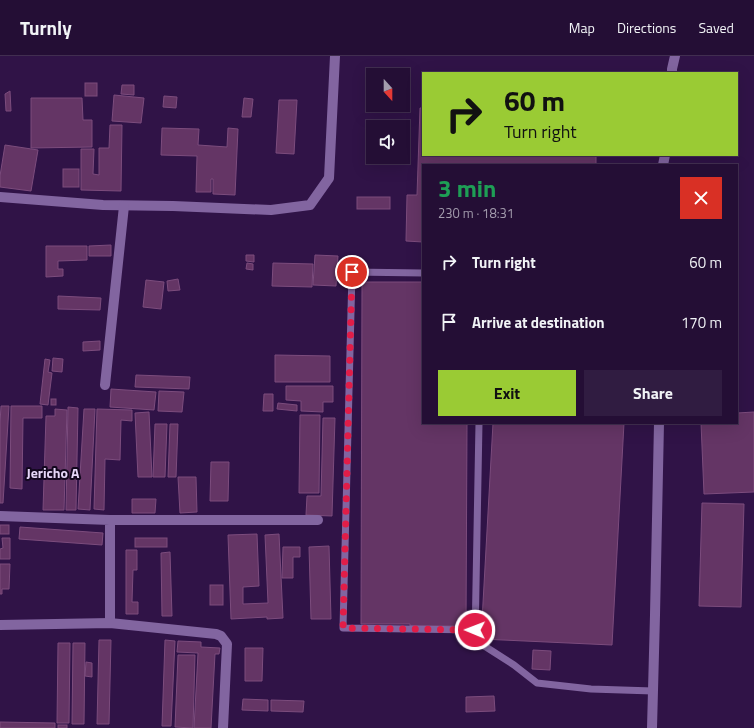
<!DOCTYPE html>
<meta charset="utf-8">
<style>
:root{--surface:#240e35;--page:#301c41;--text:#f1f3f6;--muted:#a39cad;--line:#412e50;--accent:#9acb34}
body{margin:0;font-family:"Titillium Web",sans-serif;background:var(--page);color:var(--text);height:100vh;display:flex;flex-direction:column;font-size:15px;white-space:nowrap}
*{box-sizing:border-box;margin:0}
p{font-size:13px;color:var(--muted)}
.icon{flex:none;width:22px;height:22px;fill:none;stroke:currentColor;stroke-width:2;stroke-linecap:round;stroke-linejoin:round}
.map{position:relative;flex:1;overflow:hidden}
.details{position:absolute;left:422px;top:108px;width:316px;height:260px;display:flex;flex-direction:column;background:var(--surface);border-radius:0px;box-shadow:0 4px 16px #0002,0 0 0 1px var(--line)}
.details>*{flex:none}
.top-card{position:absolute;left:422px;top:16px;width:316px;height:84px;border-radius:0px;box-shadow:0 4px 16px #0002,0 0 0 1px var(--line);background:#9acb34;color:#111;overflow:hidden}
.needle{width:26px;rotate:159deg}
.buttons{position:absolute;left:366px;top:12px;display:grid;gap:8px}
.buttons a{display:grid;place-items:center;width:44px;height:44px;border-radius:0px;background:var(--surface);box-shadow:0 4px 16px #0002,0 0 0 1px var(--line);font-size:20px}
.pin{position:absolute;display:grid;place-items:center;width:34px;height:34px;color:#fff;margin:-17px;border:2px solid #fff;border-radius:50%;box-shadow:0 1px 4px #0007}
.me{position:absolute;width:44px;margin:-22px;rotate:271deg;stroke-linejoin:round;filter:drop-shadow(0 0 3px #0008)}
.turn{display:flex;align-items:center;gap:14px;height:84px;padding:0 16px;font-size:18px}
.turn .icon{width:52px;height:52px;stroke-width:2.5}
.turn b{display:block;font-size:28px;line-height:34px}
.round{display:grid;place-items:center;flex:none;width:42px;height:42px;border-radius:0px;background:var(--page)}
.head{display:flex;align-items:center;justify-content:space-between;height:68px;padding:0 16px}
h1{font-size:24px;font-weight:700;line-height:30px;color:#1e9e55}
.action{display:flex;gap:8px;margin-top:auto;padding:8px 16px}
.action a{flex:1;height:46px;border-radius:0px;background:var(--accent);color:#111;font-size:16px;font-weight:700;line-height:46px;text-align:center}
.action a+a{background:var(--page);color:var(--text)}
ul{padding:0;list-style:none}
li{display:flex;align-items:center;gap:12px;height:60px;padding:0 16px}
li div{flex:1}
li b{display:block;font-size:15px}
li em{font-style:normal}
header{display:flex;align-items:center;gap:24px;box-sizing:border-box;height:56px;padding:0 20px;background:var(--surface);border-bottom:1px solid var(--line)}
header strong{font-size:19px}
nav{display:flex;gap:22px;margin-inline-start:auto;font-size:14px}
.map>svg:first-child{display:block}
.building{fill:#643565;stroke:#7c4c7d}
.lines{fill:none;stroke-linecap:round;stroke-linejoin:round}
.lane{stroke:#8265a0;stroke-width:7}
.street{stroke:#8265a0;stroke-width:10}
.route{stroke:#e11d48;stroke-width:7;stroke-dasharray:0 12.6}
.labels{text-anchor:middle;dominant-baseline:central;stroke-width:4;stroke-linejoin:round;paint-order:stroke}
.quarter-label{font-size:14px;font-weight:bold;fill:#e6d7f8;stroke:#12071d}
</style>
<header>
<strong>Turnly</strong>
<nav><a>Map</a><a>Directions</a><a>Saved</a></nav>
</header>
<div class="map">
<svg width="754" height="672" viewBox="0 0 754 672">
<rect width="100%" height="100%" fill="#301347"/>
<g class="building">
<rect x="85" y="27" width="12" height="13"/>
<path d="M122,29H134V39L121,38Z"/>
<path d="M10,35L11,55H6L5,38Z"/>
<path d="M114,39L144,42L141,67L112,65Z"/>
<path d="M164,40L177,41L176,52L163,51Z"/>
<path d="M31,42H82L83,64H92V91L31,92Z"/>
<path d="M244,42L253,43L251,61H242Z"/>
<path d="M279,44H297L294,98L276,97Z"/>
<path d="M420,52H423V99H596V109H423V186L406,185L407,139H417Z"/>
<path d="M110,69H122L121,135L81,134V93H94L93,118L99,119V92H109Z"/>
<path d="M162,72L199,73L198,89L227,91L228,72L238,73L235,139L213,138V123H211V136H196L197,100L161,99Z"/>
<path d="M5,89L38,94L31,135L0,131V120Z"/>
<rect x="63" y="113" width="16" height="18"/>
<rect x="357" y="141" width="33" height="12"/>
<path d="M111,189V200H89V190Z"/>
<path d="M46,190H87V204L58,205V213H63V220L46,221Z"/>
<path d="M246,199H254V206L246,205Z"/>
<path d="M315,199L338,200L336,230L313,229Z"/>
<path d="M247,207L253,208V214L246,213Z"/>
<path d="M273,207L313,208L312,231L272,230Z"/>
<path d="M178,223L180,234L168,235L167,225Z"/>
<path d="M146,224L164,226L161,253L143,251Z"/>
<path d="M362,226H423V367H467L466,570H410V568H361Z"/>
<path d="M58,240L101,242L100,254L58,253Z"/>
<path d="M100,285V294L83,295V286Z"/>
<path d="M275,299L330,300V326H275Z"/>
<path d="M53,302L63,303L62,316L52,315Z"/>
<path d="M45,303L50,304L48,316L52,317L48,349L40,348Z"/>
<path d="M136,319L190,321L189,333L135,331Z"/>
<path d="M286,330H333V346H323V356L301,355V345L286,344Z"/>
<path d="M111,333L156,336L154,354L110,351Z"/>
<path d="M159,335L184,336L182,356L158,355Z"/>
<path d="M264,338H273V355H263Z"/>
<rect x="51" y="343" width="5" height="6"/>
<path d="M278,347L297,349V355L277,353Z"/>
<path d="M1,350H9L3,447H0V367Z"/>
<path d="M11,350H42V362H23L22,433L10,432Z"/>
<path d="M68,351L78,352L76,454H66Z"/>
<path d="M55,353L67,354L64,454H43L46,360H55Z"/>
<path d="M84,353H95L90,454L78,453Z"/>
<path d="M97,353L132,354V365L121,364L120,404L105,403L104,454L94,453Z"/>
<path d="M149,356L152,421H138L135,357Z"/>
<path d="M754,356V436L704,438L701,367H737V357Z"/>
<path d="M300,359H320L319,437H299Z"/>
<path d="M323,362H335L332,460L306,459L307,440H321Z"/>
<path d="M493,367H624L612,589L481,583Z"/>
<path d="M155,368H167L165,421H153Z"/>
<path d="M170,368H178L176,421H168Z"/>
<path d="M211,406H229L228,445H210Z"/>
<path d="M178,421H196L197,456L180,457Z"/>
<path d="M132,443H156L155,457H132Z"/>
<path d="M702,447L744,448L741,551L699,550Z"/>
<rect x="0" y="469" width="9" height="9"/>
<path d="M20,471L103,477L102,489L19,483Z"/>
<path d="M257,478L259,530L243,531V548L268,547L265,479L279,478L283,562L267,563V561L231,563L228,479Z"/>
<path d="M2,482H10V503H0V493L3,492Z"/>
<rect x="135" y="482" width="32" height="9"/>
<path d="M329,490L331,563H311L309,491Z"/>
<path d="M283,491H300V501H293V522H282Z"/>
<path d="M126,494H137V514H133L132,546H138V558H126Z"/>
<path d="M170,496L172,560H162L161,497Z"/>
<path d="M0,508H10L9,533H2V538H0Z"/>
<rect x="210" y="529" width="13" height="20"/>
<path d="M99,584H111L109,668H97Z"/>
<path d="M165,584L175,585L171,670H162Z"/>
<path d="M178,585L201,586V591L220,592L219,598H215L211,672H194L198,597L177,596Z"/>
<path d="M58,587H70L69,667H57Z"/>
<path d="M73,587H85L84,668H72Z"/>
<path d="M245,592H263L262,625H245Z"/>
<path d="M533,594L551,595L550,614L532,613Z"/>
<path d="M178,599H195L193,672L175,671Z"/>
<path d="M86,606L92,607V621L85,620Z"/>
<path d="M494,640L495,655L466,656V641Z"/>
<path d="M243,643L268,644V655L242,654Z"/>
<path d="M271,644L304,645L303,656L271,655Z"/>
<path d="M0,666L55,667V672H0Z"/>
<rect x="58" y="669" width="9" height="3"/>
</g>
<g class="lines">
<g class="lane">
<path d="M423,217L352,216L343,572L475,574"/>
<path d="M479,367L475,584L514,609L537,627L591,633L653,635"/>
</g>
<g class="street">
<path d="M672,17V13L675,0"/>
<path d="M663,109L665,99"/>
<path d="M0,141L103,149L173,150L271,154L310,149L329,122L335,0"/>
<path d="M105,329L124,150"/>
<path d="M0,460L110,464V567"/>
<path d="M110,464H318"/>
<path d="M0,569L110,567L216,578L221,580L227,588L223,672"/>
<path d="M652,672L655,559L659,367"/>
</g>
</g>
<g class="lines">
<path class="route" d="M352,216L343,572L475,574"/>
</g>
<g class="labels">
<g class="quarter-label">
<text x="53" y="416">Jericho A</text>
</g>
</g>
</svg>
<div class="buttons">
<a><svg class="needle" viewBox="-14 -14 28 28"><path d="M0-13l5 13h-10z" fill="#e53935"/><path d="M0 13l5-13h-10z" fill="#a39cad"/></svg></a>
<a><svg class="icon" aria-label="sound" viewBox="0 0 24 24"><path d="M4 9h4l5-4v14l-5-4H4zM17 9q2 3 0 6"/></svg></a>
</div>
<div class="pin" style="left:352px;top:216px;background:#d93025"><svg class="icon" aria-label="arrive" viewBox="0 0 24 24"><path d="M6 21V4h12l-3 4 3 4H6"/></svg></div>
<svg class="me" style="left:475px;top:574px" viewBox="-20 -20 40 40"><circle r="17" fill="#e11d48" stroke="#fff" stroke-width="3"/><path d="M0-11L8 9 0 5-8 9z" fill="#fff"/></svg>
<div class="top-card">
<div class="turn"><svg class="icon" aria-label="right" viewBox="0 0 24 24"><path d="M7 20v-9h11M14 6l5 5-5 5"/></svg><div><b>60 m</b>Turn right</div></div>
</div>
<section class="details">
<div class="head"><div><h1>3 min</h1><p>230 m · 18:31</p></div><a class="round" style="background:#d93025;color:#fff"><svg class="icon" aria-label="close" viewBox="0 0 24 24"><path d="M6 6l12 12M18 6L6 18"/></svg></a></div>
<ul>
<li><svg class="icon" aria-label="right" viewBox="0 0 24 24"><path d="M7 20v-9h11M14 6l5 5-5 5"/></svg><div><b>Turn right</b></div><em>60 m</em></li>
<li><svg class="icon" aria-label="arrive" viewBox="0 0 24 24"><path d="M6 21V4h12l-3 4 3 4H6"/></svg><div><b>Arrive at destination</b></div><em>170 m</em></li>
</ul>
<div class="action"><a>Exit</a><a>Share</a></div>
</section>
</div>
